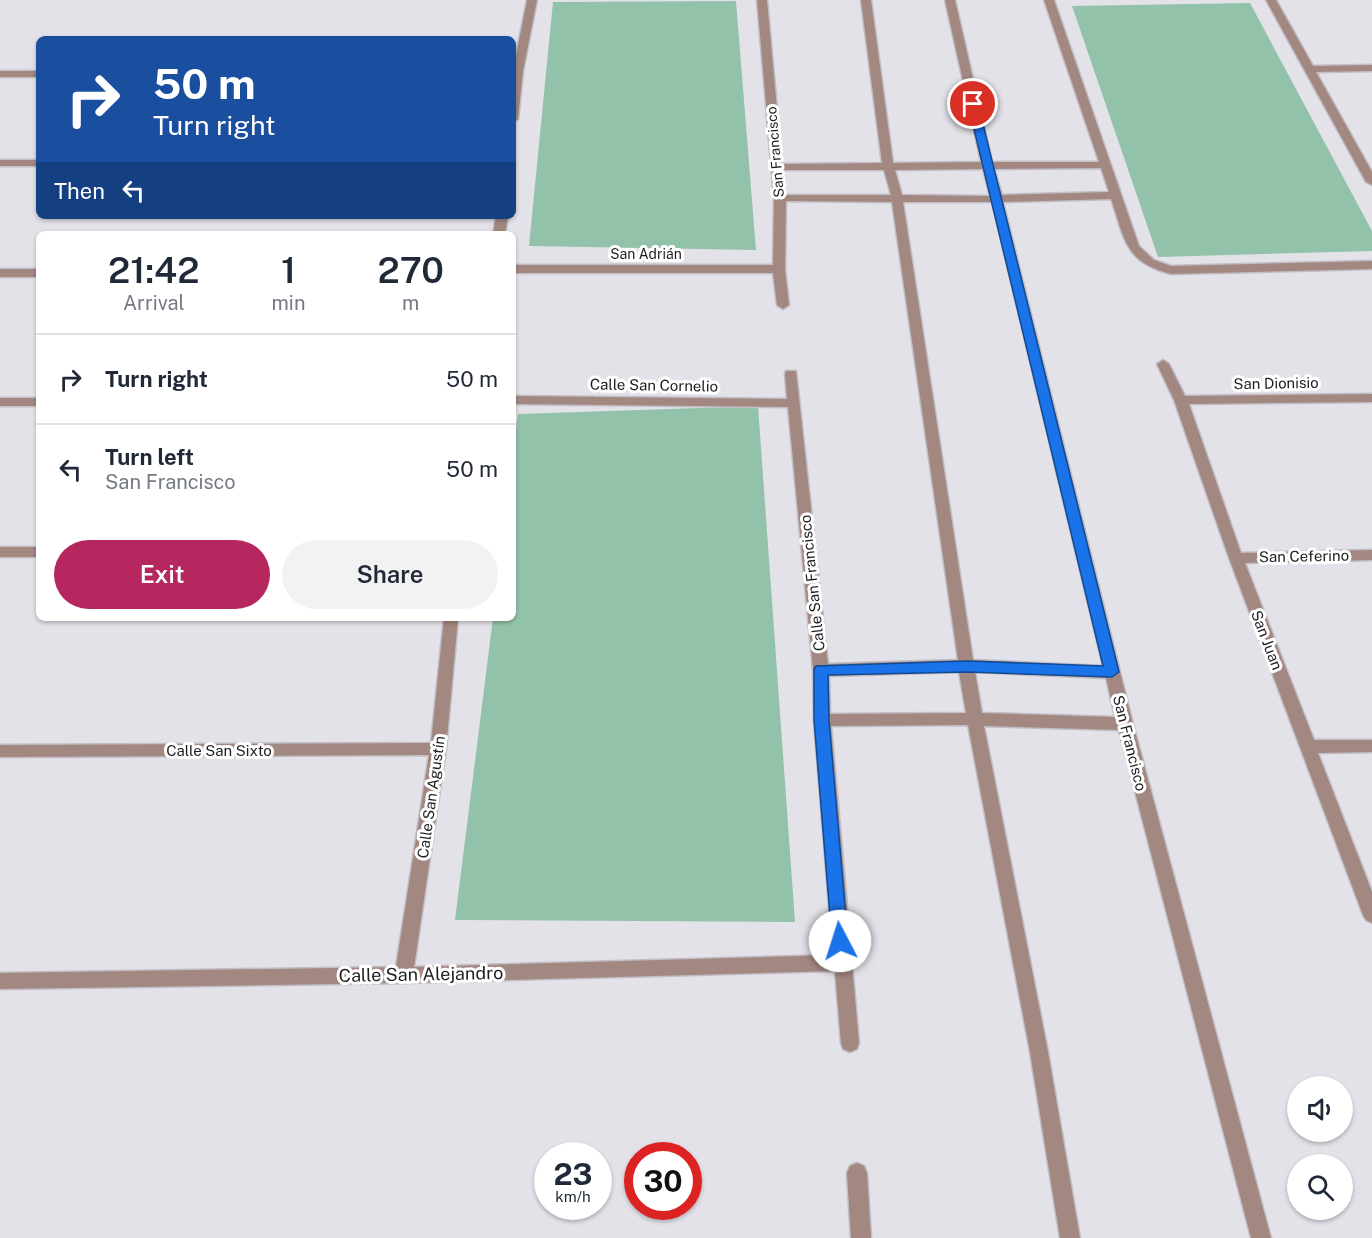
<!DOCTYPE html>
<meta charset="utf-8">
<style>
:root{--surface:#fff;--page:#f2f2f3;--text:#1f2937;--muted:#747a83;--line:#e0e1e3;--accent:#b5275e}
body{margin:0;font-family:"Public Sans",sans-serif;background:var(--page);color:var(--text);height:100vh;display:flex;flex-direction:column;font-size:22px;white-space:nowrap}
*{box-sizing:border-box;margin:0}
p{font-size:20px;color:var(--muted)}
.icon{flex:none;width:33px;height:33px;fill:none;stroke:currentColor;stroke-width:2;stroke-linecap:round;stroke-linejoin:round}
.map{position:relative;flex:1;overflow:hidden}
.details{position:absolute;left:36px;top:231px;width:480px;height:390px;display:flex;flex-direction:column;background:var(--surface);border-radius:9px;box-shadow:0 2px 4px #0004}
.details>*{flex:none}
.guide{position:absolute;left:36px;top:36px;width:480px;height:183px;border-radius:9px;box-shadow:0 2px 4px #0004;background:#1a4fa0;color:#fff;overflow:hidden}
.controls{position:absolute;left:1287px;top:1076px;display:grid;gap:12px}
.controls a{display:grid;place-items:center;width:66px;height:66px;border-radius:50%;background:var(--surface);box-shadow:0 2px 4px #0004;font-size:30px}
.speed{position:absolute;left:534px;top:1142px;display:flex;gap:12px;font-size:30px;font-weight:700;text-align:center}
.speed>*{display:grid;place-content:center;width:78px;height:78px;border-radius:50%;background:var(--surface);box-shadow:0 2px 4px #0004;line-height:1}
.speed small{font-size:15px;font-weight:400}
.speed .limit{border:9px solid #d22;background:#fff;color:#111}
.pin{position:absolute;display:grid;place-items:center;width:51px;height:51px;color:#fff;margin:-26px;border:3px solid #fff;border-radius:50%;box-shadow:0 2px 6px #0007}
.me{position:absolute;width:66px;margin:-33px;rotate:355deg;stroke-linejoin:round;filter:drop-shadow(0 0 4px #0008)}
.turn{display:flex;align-items:center;gap:21px;height:126px;padding:0 18px;font-size:27px}
.turn .icon{width:78px;height:78px;stroke-width:2.5}
.turn b{display:block;font-size:42px;line-height:51px}
.then{display:flex;align-items:center;height:57px;padding:0 18px;background:#0003;gap:12px;font-size:22px}
.eta{display:flex;justify-content:space-evenly;align-items:center;height:102px;text-align:center}
.eta b{font-size:36px;font-weight:600;line-height:42px}
.primary-button{display:flex;gap:12px;margin-top:auto;padding:12px 18px}
.primary-button a{flex:1;height:69px;border-radius:36px;background:var(--accent);color:#fff;font-size:24px;font-weight:600;line-height:69px;text-align:center}
.primary-button a+a{background:var(--page);color:var(--text)}
ul{padding:0;list-style:none}
li{display:flex;align-items:center;gap:18px;height:90px;padding:0 18px;border-top:2px solid var(--line)}
li div{flex:1}
li b{display:block;font-size:22px}
li em{font-style:normal}
.map>svg:first-child{display:block}
.green{fill:#93c2aa}
.lines{fill:none;stroke-linecap:round;stroke-linejoin:round}
.minor-casing{stroke:#c1bfc5;stroke-width:3}
.minor{fill:#a38781;fill-rule:evenodd}
.route{fill:#1a73e8;stroke:#114b97;stroke-width:1.5}
.labels{text-anchor:middle;dominant-baseline:central;stroke-width:6;stroke-linejoin:round;paint-order:stroke}
.far-street-label{font-size:14px;fill:#1f1e20;stroke:#fff}
.street-label{font-size:15px;fill:#1f1e20;stroke:#fff}
.near-street-label{font-size:18px;fill:#1f1e20;stroke:#fff}
</style>
<div class="map">
<svg width="1372" height="1238" viewBox="0 0 1372 1238">
<rect width="100%" height="100%" fill="#e4e2e9"/>
<g class="green">
<path d="M736,1L756,250L529,246L553,2Z"/>
<path d="M1250,3L1372,231V251L1158,257L1072,6Z"/>
<path d="M758,406L795,922L455,920L493,618H513V454L518,414Z"/>
</g>
<g class="lines">
<defs>
<g id="minor">
<path d="M527,0H537L523,71L518,119L513,122V71Z"/>
<path d="M757,0H767L782,164L882,163L861,0H871L893,163L981,162L945,0H955L992,162H1099L1044,0H1054L1139,246L1154,260L1171,266L1372,261V269L1171,274C1124,262 1125,239 1111,199L1003,202L1133,724L1271,1238H1251L1119,730L984,726L1048,1052L1080,1238H1060L1030,1052L968,725L831,726L859,1043L857,1049L850,1052L843,1049L841,1043L835,971L404,983L0,989V973L396,967L429,755L0,757V745L431,743L444,618H458L446,749L414,967L833,955L814,720L813,670L788,407L513,404V396L787,399L785,374L786,371H796L828,664L958,660L892,202L786,201L785,269L789,305L783,309L777,305L773,273H513V265H773L774,198ZM1101,168L1109,192L1002,195L994,169ZM983,169L990,196L902,195L895,170ZM783,170H884L891,195H785ZM903,202H992L1103,666L973,660ZM959,672L966,713L830,714L829,676ZM975,672L1106,678L1115,717L982,713Z"/>
<path d="M1266,0H1276L1313,66L1372,65V71L1316,72L1372,172V185L1366,182Z"/>
<rect x="0" y="71" width="39" height="6"/>
<rect x="0" y="160" width="39" height="6"/>
<path d="M496,216H508L505,234H493Z"/>
<rect x="0" y="269" width="39" height="8"/>
<path d="M1163,360L1169,364L1185,396L1372,394V402L1189,404L1241,553L1372,550V560L1245,563L1314,740H1372V752L1318,753L1372,892V923L1366,920L1363,915L1229,558L1174,400L1157,364Z"/>
<rect x="0" y="398" width="39" height="8"/>
<rect x="0" y="547" width="39" height="10"/>
<path d="M857,1163L864,1166L867,1173L871,1238H851L847,1173L850,1166Z"/>
</g>
</defs>
<use href="#minor" class="minor-casing"/>
<use href="#minor" class="minor"/>
</g>
<path class="route" d="M973,101L978,104L1119,672L1112,677L967,672L828,675L829,720L848,941L846,946L840,948L835,946L832,941L814,720V669L816,666L967,661L1103,666L968,104Z"/>
<g class="labels">
<g class="far-street-label">
<text transform="translate(775 152) rotate(-95)">San Francisco</text>
<text x="646" y="254">San Adrián</text>
</g>
<g class="street-label">
<text transform="translate(1276 383) rotate(-1)">San Dionisio</text>
<text transform="translate(654 385) rotate(1)">Calle San Cornelio</text>
<text transform="translate(1304 556) rotate(-1)">San Ceferino</text>
<text transform="translate(812 583) rotate(-96)">Calle San Francisco</text>
<text transform="translate(1267 640) rotate(69)">San Juan</text>
<text transform="translate(1130 743) rotate(76)">San Francisco</text>
<text x="219" y="750">Calle San Sixto</text>
<text transform="translate(431 797) rotate(-82)">Calle San Agustín</text>
</g>
<g class="near-street-label">
<text transform="translate(421 974) rotate(-1)">Calle San Alejandro</text>
</g>
</g>
</svg>
<div class="controls">
<a><svg class="icon" aria-label="sound" viewBox="0 0 24 24"><path d="M4 9h4l5-4v14l-5-4H4zM17 9q2 3 0 6"/></svg></a>
<a><svg class="icon" aria-label="search" viewBox="0 0 24 24"><circle cx="10" cy="10" r="6"/><path d="M15 15l6 6"/></svg></a>
</div>
<div class="speed"><div>23<small>km/h</small></div><div class="limit">30</div></div>
<div class="pin" style="left:973px;top:104px;background:#d93025"><svg class="icon" aria-label="arrive" viewBox="0 0 24 24"><path d="M6 21V4h12l-3 4 3 4H6"/></svg></div>
<svg class="me" style="left:840px;top:941px" viewBox="-20 -20 40 40"><circle r="19" fill="#fff"/><path d="M0-13L10 11 0 6-10 11z" fill="#1a73e8"/></svg>
<div class="guide">
<div class="turn"><svg class="icon" aria-label="right" viewBox="0 0 24 24"><path d="M7 20v-9h11M14 6l5 5-5 5"/></svg><div><b>50 m</b>Turn right</div></div>
<div class="then">Then<svg class="icon" aria-label="left" viewBox="0 0 24 24"><path d="M17 20v-9H6M10 6l-5 5 5 5"/></svg></div>
</div>
<section class="details">
<div class="eta">
<div><b>21:42</b><p>Arrival</p></div>
<div><b>1</b><p>min</p></div>
<div><b>270</b><p>m</p></div>
</div>
<ul>
<li><svg class="icon" aria-label="right" viewBox="0 0 24 24"><path d="M7 20v-9h11M14 6l5 5-5 5"/></svg><div><b>Turn right</b></div><em>50 m</em></li>
<li><svg class="icon" aria-label="left" viewBox="0 0 24 24"><path d="M17 20v-9H6M10 6l-5 5 5 5"/></svg><div><b>Turn left</b><p>San Francisco</p></div><em>50 m</em></li>
</ul>
<div class="primary-button"><a>Exit</a><a>Share</a></div>
</section>
</div>
